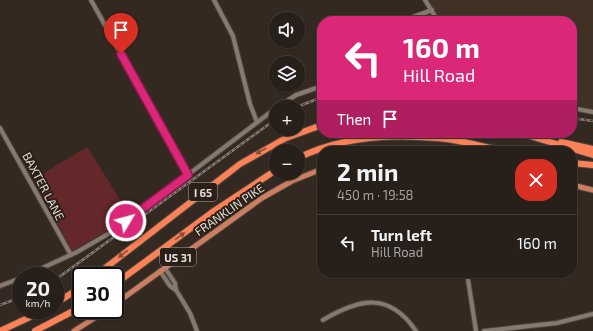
<!DOCTYPE html>
<meta charset="utf-8">
<style>
:root{--surface:#271f19;--page:#2f2722;--text:#f1f3f6;--muted:#a4a2a2;--line:#433d38}
body{margin:0;font-family:"Exo 2",sans-serif;background:var(--page);color:var(--text);height:100vh;display:flex;flex-direction:column;font-size:15px;white-space:nowrap}
*{box-sizing:border-box;margin:0}
p{font-size:13px;color:var(--muted)}
.icon{flex:none;width:22px;height:22px;fill:none;stroke:currentColor;stroke-width:2;stroke-linecap:round;stroke-linejoin:round}
.map{position:relative;flex:1;overflow:hidden}
.details{position:absolute;left:317px;top:146px;width:260px;height:132px;display:flex;flex-direction:column;background:var(--surface);border-radius:16px;box-shadow:0 1px 3px #0004,0 0 0 1px var(--line)}
.details>*{flex:none}
.hud{position:absolute;left:317px;top:16px;width:260px;height:122px;border-radius:16px;box-shadow:0 1px 3px #0004,0 0 0 1px var(--line);background:#db2777;color:#fff;overflow:hidden}
.fabs{position:absolute;left:269px;top:12px;display:grid;gap:8px}
.fabs a{display:grid;place-items:center;width:36px;height:36px;border-radius:50%;background:var(--surface);box-shadow:0 1px 3px #0004,0 0 0 1px var(--line);font-size:20px}
.speed{position:absolute;left:12px;top:267px;display:flex;gap:8px;font-size:20px;font-weight:700;text-align:center}
.speed>*{display:grid;place-content:center;width:52px;height:52px;border-radius:50%;background:var(--surface);box-shadow:0 1px 3px #0004,0 0 0 1px var(--line);line-height:1}
.speed small{font-size:10px;font-weight:400}
.speed .limit{border:2px solid #111;border-radius:6px;background:#fff;color:#111}
.pin{position:absolute;display:grid;place-items:center;width:34px;height:34px;color:#fff;margin:-41px -17px;border-radius:50% 50% 50% 0;rotate:-45deg;box-shadow:0 0 4px #0007}
.pin .icon{rotate:45deg}
.me{position:absolute;width:44px;margin:-22px;rotate:53deg;stroke-linejoin:round;filter:drop-shadow(0 0 3px #0008)}
.turn{display:flex;align-items:center;gap:14px;height:84px;padding:0 20px;font-size:18px}
.turn .icon{width:52px;height:52px;stroke-width:2.5}
.turn b{display:block;font-size:28px;line-height:34px}
.then{display:flex;align-items:center;height:38px;padding:0 20px;background:#0003;gap:8px;font-size:15px}
.round{display:grid;place-items:center;flex:none;width:42px;height:42px;border-radius:16px;background:var(--page)}
.summary{display:flex;align-items:center;justify-content:space-between;height:68px;padding:0 20px}
h1{font-size:24px;font-weight:700;line-height:30px}
ul{padding:0;list-style:none}
li{display:flex;align-items:center;gap:12px;height:56px;padding:0 20px;border-top:1px solid var(--line)}
li div{flex:1}
li b{display:block;font-size:15px}
li em{font-style:normal}
.map>svg:first-child{display:block}
.built{fill:#413125}
.green{fill:#65282a}
.lines{fill:none;stroke-linecap:round;stroke-linejoin:round}
.minor-casing{stroke:#4f4640;stroke-width:6}
.major-casing{stroke:#4f4640;stroke-width:7}
.highway-casing{stroke:#4f4640;stroke-width:8}
.minor{stroke:#867970;stroke-width:4}
.major{stroke:#cd7e61;stroke-width:5}
.highway{stroke:#fc8157;stroke-width:6}
.rail-casing{stroke:#887e78;stroke-width:2.5}
.rail{stroke:#2a2018;stroke-width:1;stroke-dasharray:3;stroke-linecap:butt}
.oneway{fill:#884c34}
.route-casing{stroke:#8e194d;stroke-width:10}
.route{stroke:#db2777;stroke-width:7}
.labels{text-anchor:middle;dominant-baseline:central;stroke-width:4;stroke-linejoin:round;paint-order:stroke}
.shield{fill:#2a2018;stroke:#aca39d;stroke-width:1}
.shield-label{font-size:11px;font-weight:bold;fill:#e3dbd6}
.street-label{font-size:12px;fill:#e3dbd6;stroke:#2a2018}
</style>
<div class="map">
<svg width="593" height="331" viewBox="0 0 593 331">
<rect width="100%" height="100%" fill="#342921"/>
<path class="built" d="M428,0H593V111L572,108V21H440Z"/>
<path class="green" d="M87,147L129,214L114,227L72,251L34,179Z"/>
<g class="lines">
<defs>
<g id="minor">
<path d="M91,0L188,175"/>
<path d="M214,0L233,36L250,104L257,122"/>
<path d="M425,0L438,21"/>
<path d="M402,21L432,10"/>
<path d="M278,107L296,95L322,86"/>
<path d="M572,108L593,112"/>
<path d="M0,128L71,255"/>
<path d="M160,271L170,286L176,290L175,283L165,268"/>
<path d="M467,273L476,331"/>
<path d="M25,276L77,252L115,230L276,108"/>
<path d="M0,286L21,278"/>
<path d="M176,290L190,313L197,331"/>
<path d="M323,320C359,299 389,291 416,331"/>
<path d="M484,331L557,323L593,314"/>
</g>
<g id="major">
<path d="M572,185L593,190"/>
<path d="M115,304L262,198L292,181L322,169"/>
<path d="M74,331L107,310"/>
</g>
<g id="highway">
<path d="M520,133L593,155"/>
<path d="M561,142L593,149"/>
<path d="M298,158C339,137 391,134 436,138C459,139 482,147 505,151"/>
<path d="M572,163L593,165"/>
<path d="M95,276L240,164L286,138L322,125"/>
<path d="M115,284L214,211L276,170"/>
<path d="M55,304L81,287"/>
<path d="M0,331L45,310"/>
<path d="M35,331L81,307"/>
</g>
</defs>
<use href="#minor" class="minor-casing"/>
<use href="#major" class="major-casing"/>
<use href="#highway" class="highway-casing"/>
<use href="#minor" class="minor"/>
<use href="#major" class="major"/>
<use href="#highway" class="highway"/>
<defs>
<g id="rail">
<path d="M297,107L322,97"/>
<path d="M572,118L593,121"/>
<path d="M55,280L276,119"/>
<path d="M0,305L21,297"/>
</g>
</defs>
<use href="#rail" class="rail-casing"/>
<use href="#rail" class="rail"/>
</g>
<defs><path id="oneway-solid" d="M-6-.8H1V-3.2L6.5 0L1 3.2V.8H-6Z"/></defs>
<g class="oneway">
<use href="#oneway-solid" transform="translate(261 151) rotate(151)"/>
<use href="#oneway-solid" transform="translate(180 236) rotate(-36)"/>
<use href="#oneway-solid" transform="translate(123 254) rotate(142)"/>
</g>
<g class="lines">
<defs>
<path id="route" d="M121,54L188,175L126,221"/>
</defs>
<use href="#route" class="route-casing"/>
<use href="#route" class="route"/>
</g>
<g class="labels">
<g class="shield">
<rect x="189" y="183" width="28" height="18" rx="3"/>
<rect x="160" y="248" width="36" height="18" rx="3"/>
</g>
<g class="shield-label">
<text x="203" y="192">I 65</text>
<text x="178" y="257">US 31</text>
</g>
<g class="street-label">
<text transform="translate(44 186) rotate(62)">BAXTER LANE</text>
<text transform="translate(229 209) rotate(-35)">FRANKLIN PIKE</text>
</g>
</g>
</svg>
<div class="fabs">
<a><svg class="icon" aria-label="sound" viewBox="0 0 24 24"><path d="M4 9h4l5-4v14l-5-4H4zM17 9q2 3 0 6"/></svg></a>
<a><svg class="icon" aria-label="layers" viewBox="0 0 24 24"><path d="M12 4l9 5-9 5-9-5zM3 14l9 5 9-5"/></svg></a>
<a>+</a>
<a>−</a>
</div>
<div class="speed"><div>20<small>km/h</small></div><div class="limit">30</div></div>
<div class="pin" style="left:121px;top:54px;background:#d93025"><svg class="icon" aria-label="arrive" viewBox="0 0 24 24"><path d="M6 21V4h12l-3 4 3 4H6"/></svg></div>
<svg class="me" style="left:126px;top:221px" viewBox="-20 -20 40 40"><circle r="17" fill="#db2777" stroke="#fff" stroke-width="3"/><path d="M0-11L8 9 0 5-8 9z" fill="#fff"/></svg>
<div class="hud">
<div class="turn"><svg class="icon" aria-label="left" viewBox="0 0 24 24"><path d="M17 20v-9H6M10 6l-5 5 5 5"/></svg><div><b>160 m</b>Hill Road</div></div>
<div class="then">Then<svg class="icon" aria-label="arrive" viewBox="0 0 24 24"><path d="M6 21V4h12l-3 4 3 4H6"/></svg></div>
</div>
<section class="details">
<div class="summary"><div><h1>2 min</h1><p>450 m · 19:58</p></div><a class="round" style="background:#d93025;color:#fff"><svg class="icon" aria-label="close" viewBox="0 0 24 24"><path d="M6 6l12 12M18 6L6 18"/></svg></a></div>
<ul>
<li><svg class="icon" aria-label="left" viewBox="0 0 24 24"><path d="M17 20v-9H6M10 6l-5 5 5 5"/></svg><div><b>Turn left</b><p>Hill Road</p></div><em>160 m</em></li>
</ul>
</section>
</div>
